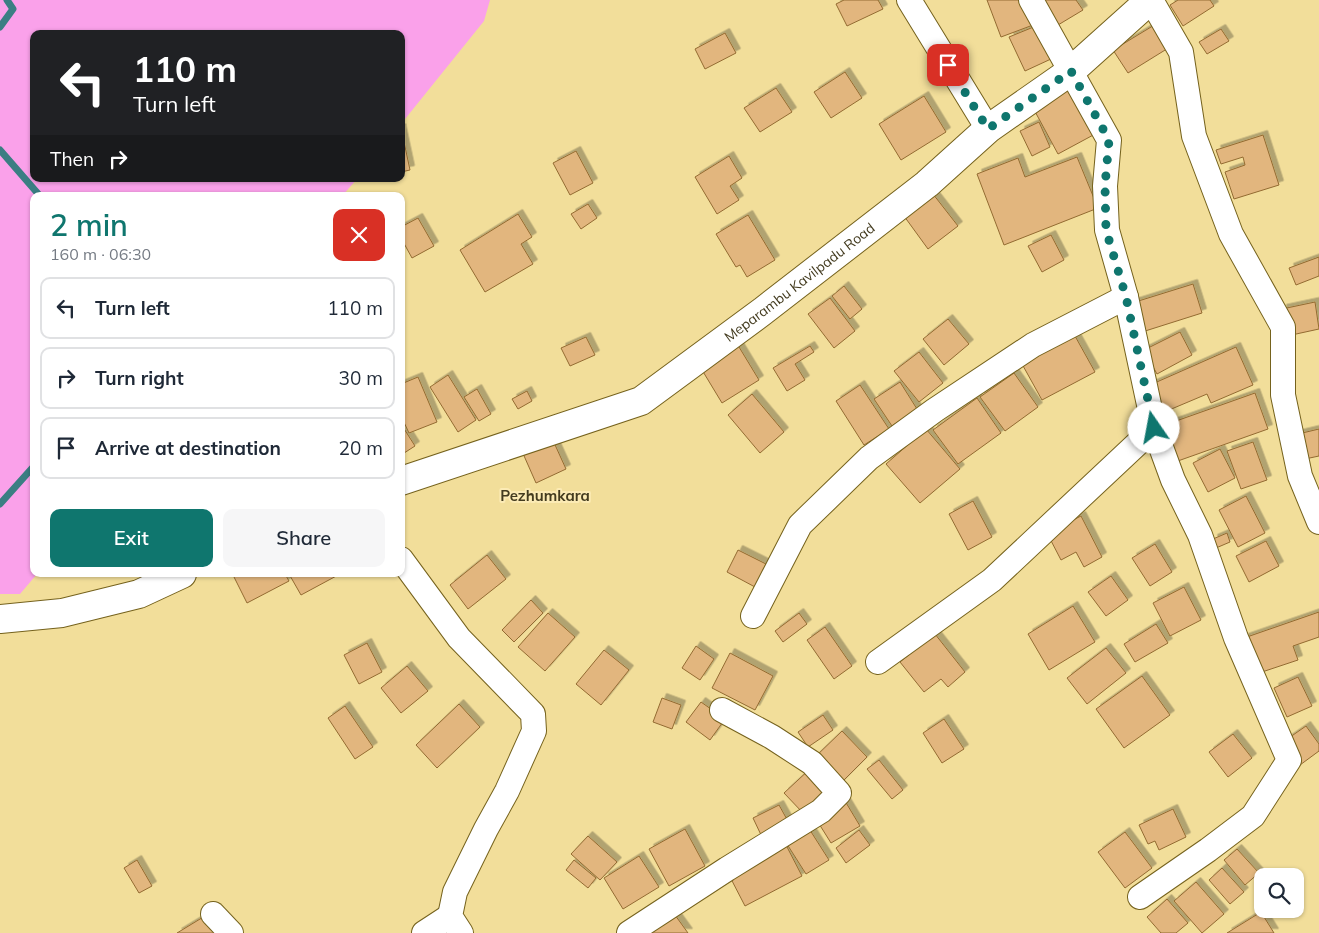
<!DOCTYPE html>
<meta charset="utf-8">
<style>
:root{--surface:#fff;--page:#f6f6f7;--text:#1f2937;--muted:#747a83;--line:#e0e1e3;--accent:#0f766e}
body{margin:0;font-family:Mulish,sans-serif;background:var(--page);color:var(--text);height:100vh;display:flex;flex-direction:column;font-size:19px;white-space:nowrap}
*{box-sizing:border-box;margin:0}
p{font-size:16px;color:var(--muted)}
.icon{flex:none;width:28px;height:28px;fill:none;stroke:currentColor;stroke-width:2;stroke-linecap:round;stroke-linejoin:round}
.map{position:relative;flex:1;overflow:hidden}
.panel{position:absolute;left:30px;top:192px;width:375px;height:385px;display:flex;flex-direction:column;background:var(--surface);border-radius:10px;box-shadow:0 1px 4px #0004}
.panel>*{flex:none}
.guide{position:absolute;left:30px;top:30px;width:375px;height:152px;border-radius:10px;box-shadow:0 1px 4px #0004;background:#202124;color:#fff;overflow:hidden}
.tools{position:absolute;left:1254px;top:868px;display:grid;gap:10px}
.tools a{display:grid;place-items:center;width:50px;height:50px;border-radius:10px;background:var(--surface);box-shadow:0 1px 4px #0004;font-size:25px}
.pin{position:absolute;display:grid;place-items:center;width:42px;height:42px;color:#fff;margin:-21px;border-radius:10px;box-shadow:0 2px 8px #0006}
.me{position:absolute;width:55px;margin:-28px;rotate:348deg;stroke-linejoin:round;filter:drop-shadow(0 0 4px #0008)}
.turn{display:flex;align-items:center;gap:18px;height:105px;padding:0 20px;font-size:22px}
.turn .icon{width:65px;height:65px;stroke-width:2.5}
.turn b{display:block;font-size:35px;line-height:42px}
.then{display:flex;align-items:center;height:48px;padding:0 20px;background:#0003;gap:10px;font-size:19px}
.round{display:grid;place-items:center;flex:none;width:52px;height:52px;border-radius:10px;background:var(--page)}
.overview{display:flex;align-items:center;justify-content:space-between;height:85px;padding:0 20px}
h1{font-size:30px;font-weight:600;line-height:38px;color:var(--accent)}
.cta{display:flex;gap:10px;margin-top:auto;padding:10px 20px}
.cta a{flex:1;height:58px;border-radius:10px;background:var(--accent);color:#fff;font-size:20px;font-weight:600;line-height:58px;text-align:center}
.cta a+a{background:var(--page);color:var(--text)}
ul{padding:0;list-style:none}
li{display:flex;align-items:center;gap:15px;height:62px;margin:0 10px 8px;padding:0 10px;border:2px solid var(--line);border-radius:10px}
li div{flex:1}
li b{display:block;font-size:19px}
li em{font-style:normal}
.map>svg:first-child{display:block}
.green{fill:#faa1ea}
.lines{fill:none;stroke-linecap:round;stroke-linejoin:round}
.stream{stroke:#3b7e83;stroke-width:7}
.building{fill:#e2b67e;stroke:#936b32;filter:url(#shadow)}
.minor-casing{stroke:#75621d;stroke-width:26}
.secondary-casing{stroke:#75621d;stroke-width:30}
.minor{stroke:#fff;stroke-width:24}
.secondary{stroke:#fff;stroke-width:28}
.route{stroke:#0f766e;stroke-width:9;stroke-dasharray:0 16.2}
.labels{text-anchor:middle;dominant-baseline:central;stroke-width:4;stroke-linejoin:round;paint-order:stroke}
.street-label{font-size:14px;fill:#433b1f;stroke:#fcebb5}
.neighbourhood-label{font-size:15px;font-weight:bold;fill:#433b1f;stroke:#fcebb5}
</style>
<div class="map">
<svg width="1319" height="933" viewBox="0 0 1319 933">
<defs>
<filter id="shadow"><feDropShadow dx="4.5" dy="-4.5" stdDeviation="0" flood-color="#0004"/></filter>
</defs>
<rect width="100%" height="100%" fill="#f2de9a"/>
<path class="green" d="M0,0H490L484,21L401,124V34H34V179H357L342,196H34V574H37L20,594H0Z"/>
<g class="lines">
<g class="stream">
<path d="M0,27L13,9L7,0"/>
<path d="M0,150L40,196"/>
<path d="M0,504L34,466"/>
</g>
</g>
<g class="building">
<path d="M844,0H878L883,9L847,26L836,4Z"/>
<path d="M987,0H1024L1033,25L1001,37Z"/>
<path d="M1040,0H1076L1083,10L1053,28Z"/>
<path d="M1178,0H1210L1214,6L1183,26L1170,5Z"/>
<path d="M1156,24L1170,47L1128,73L1113,50Z"/>
<path d="M1036,26L1051,59L1025,71L1009,37Z"/>
<path d="M1221,29L1229,41L1207,54L1199,42Z"/>
<path d="M725,33L736,53L705,69L695,49Z"/>
<path d="M845,72L862,98L831,118L814,92Z"/>
<path d="M1072,85L1097,133L1058,154L1032,106Z"/>
<path d="M776,88L792,112L760,132L744,108Z"/>
<path d="M924,96L946,132L901,160L879,124Z"/>
<path d="M1039,122L1050,147L1032,156L1020,131Z"/>
<path d="M401,128L410,170L401,172Z"/>
<path d="M1263,135L1279,185L1234,199L1225,172L1245,165L1243,157L1221,164L1216,150Z"/>
<path d="M576,151L593,183L570,195L553,163Z"/>
<path d="M729,156L742,178L730,186L739,200L717,214L695,177Z"/>
<path d="M1077,157L1098,208L1004,245L977,174L1018,158L1025,177Z"/>
<path d="M933,194L958,226L928,249L904,216Z"/>
<path d="M588,204L597,218L581,229L571,214Z"/>
<path d="M518,214L532,237L521,244L533,264L485,292L460,250Z"/>
<path d="M748,215L775,260L747,277L740,265L736,267L716,234Z"/>
<path d="M418,218L434,246L412,258L401,238V227Z"/>
<path d="M1051,235L1064,260L1042,272L1028,246Z"/>
<path d="M1319,257V276L1296,285L1289,268Z"/>
<path d="M1193,284L1202,313L1142,332L1132,303Z"/>
<path d="M844,286L862,309L850,319L832,296Z"/>
<path d="M830,298L855,331L834,348L808,314Z"/>
<path d="M1315,302L1319,329L1287,336L1282,309Z"/>
<path d="M948,319L969,344L944,365L923,339Z"/>
<path d="M1180,332L1192,355L1157,374L1144,350Z"/>
<path d="M1075,336L1095,372L1042,400L1022,364Z"/>
<path d="M586,337L595,355L570,366L561,348Z"/>
<path d="M736,342L759,380L722,403L699,365Z"/>
<path d="M810,346L814,352L795,364L805,380L787,391L773,368Z"/>
<path d="M1236,347L1253,385L1211,403L1207,394L1162,413L1150,385Z"/>
<path d="M919,352L943,383L919,402L894,371Z"/>
<path d="M1014,373L1038,407L1005,431L980,397Z"/>
<path d="M448,375L476,420L458,432L430,387Z"/>
<path d="M418,377L437,422L409,433L401,416V384Z"/>
<path d="M900,382L917,409L892,426L874,399Z"/>
<path d="M860,385L889,429L864,445L836,401Z"/>
<path d="M477,389L491,414L479,421L464,397Z"/>
<path d="M527,391L532,401L518,409L512,399Z"/>
<path d="M1255,393L1268,429L1175,462L1162,426Z"/>
<path d="M752,394L784,432L760,453L728,415Z"/>
<path d="M977,398L1001,433L958,464L933,430Z"/>
<path d="M401,424L415,446L401,455Z"/>
<path d="M926,429L960,469L920,503L886,464Z"/>
<path d="M1319,429V456L1305,459L1298,434Z"/>
<path d="M551,436L566,469L536,483L521,449Z"/>
<path d="M1253,442L1267,480L1241,489L1227,451Z"/>
<path d="M1220,449L1235,478L1208,492L1193,463Z"/>
<path d="M1246,496L1265,533L1238,547L1219,510Z"/>
<path d="M973,501L992,537L968,550L949,514Z"/>
<path d="M1081,516L1102,557L1084,567L1076,552L1061,560L1047,533Z"/>
<path d="M1227,533L1230,542L1216,548L1213,539Z"/>
<path d="M1266,541L1279,566L1249,582L1236,556Z"/>
<path d="M1155,544L1172,572L1150,586L1132,558Z"/>
<path d="M738,550L766,564L755,587L727,572Z"/>
<path d="M487,555L506,579L468,609L450,585Z"/>
<path d="M236,574H285L289,581L247,603L233,575Z"/>
<path d="M289,574H340L301,595Z"/>
<path d="M1111,576L1128,600L1106,616L1088,592Z"/>
<path d="M1184,587L1201,620L1170,636L1153,603Z"/>
<path d="M531,600L543,613L514,642L502,630Z"/>
<path d="M1073,606L1095,642L1049,670L1028,634Z"/>
<path d="M1319,612V637L1293,646L1298,660L1256,674L1244,638Z"/>
<path d="M548,613L575,637L545,671L518,647Z"/>
<path d="M799,613L807,624L783,642L775,631Z"/>
<path d="M1156,624L1168,643L1135,662L1124,644Z"/>
<path d="M825,627L852,666L834,679L807,640Z"/>
<path d="M935,634L965,672L948,687L941,679L924,692L900,662Z"/>
<path d="M367,643L382,672L359,684L344,655Z"/>
<path d="M696,646L714,659L700,680L682,668Z"/>
<path d="M1106,648L1126,673L1087,704L1067,678Z"/>
<path d="M604,650L629,670L601,705L576,684Z"/>
<path d="M730,653L773,676L755,710L712,688Z"/>
<path d="M407,666L428,691L401,713L381,688Z"/>
<path d="M1142,676L1170,715L1124,748L1096,709Z"/>
<path d="M1298,677L1312,706L1287,717L1274,688Z"/>
<path d="M662,698L681,705L672,729L653,722Z"/>
<path d="M701,702L725,719L710,740L686,722Z"/>
<path d="M459,704L480,727L437,768L416,745Z"/>
<path d="M345,706L373,747L355,759L328,718Z"/>
<path d="M823,715L833,730L808,747L798,732Z"/>
<path d="M944,719L964,749L942,763L923,733Z"/>
<path d="M1306,726L1319,744V751L1300,765L1283,742Z"/>
<path d="M842,731L867,757L840,784L814,758Z"/>
<path d="M1233,734L1252,758L1228,777L1209,752Z"/>
<path d="M879,760L903,790L892,799L867,769Z"/>
<path d="M811,768L830,789L803,813L784,793Z"/>
<path d="M845,801L860,826L831,843L816,819Z"/>
<path d="M779,805L789,823L762,837L753,818Z"/>
<path d="M1173,809L1186,837L1159,850L1155,841L1148,844L1139,825Z"/>
<path d="M808,827L829,860L806,874L785,841Z"/>
<path d="M685,829L705,866L669,886L649,849Z"/>
<path d="M859,830L870,845L846,863L836,848Z"/>
<path d="M1125,832L1152,868L1125,888L1098,852Z"/>
<path d="M588,836L617,862L600,880L571,854Z"/>
<path d="M786,845L802,876L745,906L729,875Z"/>
<path d="M1237,849L1259,873L1245,885L1224,860Z"/>
<path d="M639,856L659,887L623,909L604,878Z"/>
<path d="M137,860L152,886L139,893L124,868Z"/>
<path d="M574,860L596,878L588,888L566,870Z"/>
<path d="M1222,868L1244,892L1230,904L1209,880Z"/>
<path d="M1196,882L1224,914L1202,933L1174,901Z"/>
<path d="M1167,899L1188,923L1176,933H1161L1147,917Z"/>
<path d="M1261,912L1274,933H1227Z"/>
<path d="M675,915L688,933H650Z"/>
<path d="M205,916L216,933H177Z"/>
</g>
<g class="lines">
<defs>
<g id="minor">
<path d="M909,0L988,129"/>
<path d="M1031,0L1109,140L1105,186L1107,230L1126,297L1154,428L1173,480L1200,535L1236,638L1289,760L1253,816L1208,850L1140,897"/>
<path d="M1151,0L1181,52L1194,136L1231,234L1283,327V395L1300,476L1319,522"/>
<path d="M401,559L459,638L533,714L534,731L507,791L486,829L455,892L450,916L461,933"/>
<path d="M753,616L800,525L869,458L935,410L1033,345L1126,297"/>
<path d="M878,662L992,580L1154,428"/>
<path d="M213,914L231,933"/>
<path d="M424,933L450,916"/>
<path d="M629,933L727,869L821,811L839,793L812,763L772,737L722,710"/>
</g>
<g id="secondary">
<path id="s1" d="M401,481L641,401L763,311L927,184L988,129L1071,71L1150,0"/>
<path d="M0,619L62,613L139,594L182,574"/>
</g>
</defs>
<use href="#minor" class="minor-casing"/>
<use href="#secondary" class="secondary-casing"/>
<use href="#minor" class="minor"/>
<use href="#secondary" class="secondary"/>
</g>
<g class="lines">
<path class="route" d="M948,65L988,129L1071,71L1109,140L1105,186L1106,230L1126,297L1154,428"/>
</g>
<g class="labels">
<g class="street-label">
<text stroke="none"><textPath href="#s1" startOffset="451">Meparambu Kavilpadu Road</textPath></text>
</g>
<g class="neighbourhood-label">
<text x="545" y="495">Pezhumkara</text>
</g>
</g>
</svg>
<div class="tools">
<a><svg class="icon" aria-label="search" viewBox="0 0 24 24"><circle cx="10" cy="10" r="6"/><path d="M15 15l6 6"/></svg></a>
</div>
<div class="pin" style="left:948px;top:65px;background:#d93025"><svg class="icon" aria-label="arrive" viewBox="0 0 24 24"><path d="M6 21V4h12l-3 4 3 4H6"/></svg></div>
<svg class="me" style="left:1154px;top:428px" viewBox="-20 -20 40 40"><circle r="19" fill="#fff"/><path d="M0-13L10 11 0 6-10 11z" fill="#0f766e"/></svg>
<div class="guide">
<div class="turn"><svg class="icon" aria-label="left" viewBox="0 0 24 24"><path d="M17 20v-9H6M10 6l-5 5 5 5"/></svg><div><b>110 m</b>Turn left</div></div>
<div class="then">Then<svg class="icon" aria-label="right" viewBox="0 0 24 24"><path d="M7 20v-9h11M14 6l5 5-5 5"/></svg></div>
</div>
<section class="panel">
<div class="overview"><div><h1>2 min</h1><p>160 m · 06:30</p></div><a class="round" style="background:#d93025;color:#fff"><svg class="icon" aria-label="close" viewBox="0 0 24 24"><path d="M6 6l12 12M18 6L6 18"/></svg></a></div>
<ul>
<li><svg class="icon" aria-label="left" viewBox="0 0 24 24"><path d="M17 20v-9H6M10 6l-5 5 5 5"/></svg><div><b>Turn left</b></div><em>110 m</em></li>
<li><svg class="icon" aria-label="right" viewBox="0 0 24 24"><path d="M7 20v-9h11M14 6l5 5-5 5"/></svg><div><b>Turn right</b></div><em>30 m</em></li>
<li><svg class="icon" aria-label="arrive" viewBox="0 0 24 24"><path d="M6 21V4h12l-3 4 3 4H6"/></svg><div><b>Arrive at destination</b></div><em>20 m</em></li>
</ul>
<div class="cta"><a>Exit</a><a>Share</a></div>
</section>
</div>
